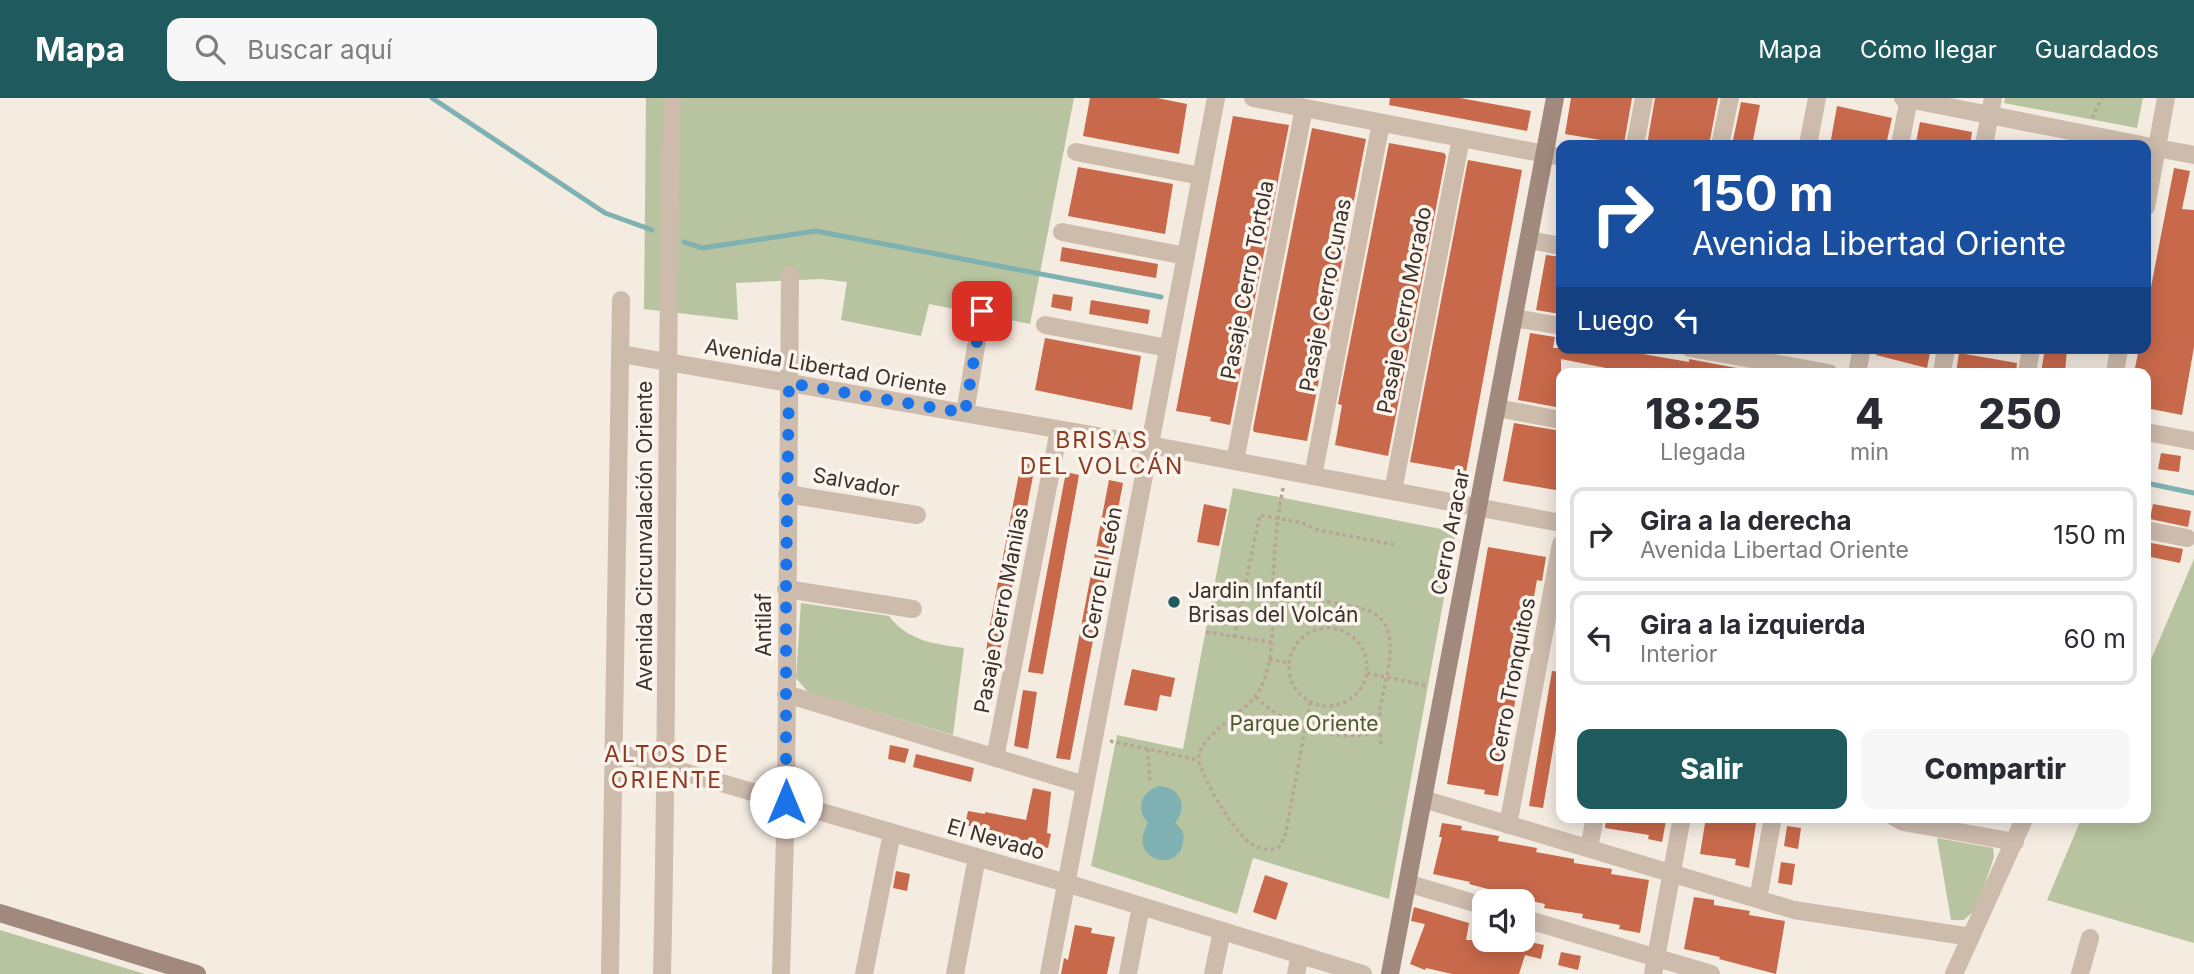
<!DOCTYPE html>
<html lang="es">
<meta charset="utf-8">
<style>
:root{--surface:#fff;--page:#f7f7f7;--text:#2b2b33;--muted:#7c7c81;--line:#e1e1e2;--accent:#1f5a5e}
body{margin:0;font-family:Inter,sans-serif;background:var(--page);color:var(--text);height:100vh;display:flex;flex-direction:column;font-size:26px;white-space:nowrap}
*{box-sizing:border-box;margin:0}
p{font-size:23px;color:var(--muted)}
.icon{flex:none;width:38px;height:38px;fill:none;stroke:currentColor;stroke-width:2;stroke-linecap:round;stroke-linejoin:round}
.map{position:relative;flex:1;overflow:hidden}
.drawer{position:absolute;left:1556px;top:270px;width:595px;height:455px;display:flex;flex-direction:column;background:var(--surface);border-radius:14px;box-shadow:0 4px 18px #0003}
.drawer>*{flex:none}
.top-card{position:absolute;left:1556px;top:42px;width:595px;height:214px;border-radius:14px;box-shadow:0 4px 18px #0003;background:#1a4fa0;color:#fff;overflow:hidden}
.controls{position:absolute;left:1472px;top:791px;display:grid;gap:14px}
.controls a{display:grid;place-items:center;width:63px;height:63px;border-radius:14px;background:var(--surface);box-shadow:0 4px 18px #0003;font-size:35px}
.pin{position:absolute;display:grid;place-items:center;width:60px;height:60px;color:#fff;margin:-30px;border-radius:14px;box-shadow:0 4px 10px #0006}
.me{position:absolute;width:77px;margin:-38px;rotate:0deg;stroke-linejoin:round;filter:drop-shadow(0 0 5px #0008)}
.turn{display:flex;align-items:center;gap:24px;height:147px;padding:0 21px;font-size:32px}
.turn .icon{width:91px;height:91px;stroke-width:2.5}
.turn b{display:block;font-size:49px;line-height:60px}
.then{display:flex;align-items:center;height:66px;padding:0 21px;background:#0003;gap:14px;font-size:26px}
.eta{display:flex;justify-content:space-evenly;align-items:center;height:119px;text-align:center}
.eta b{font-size:42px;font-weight:800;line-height:49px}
.primary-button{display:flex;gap:14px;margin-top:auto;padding:14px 21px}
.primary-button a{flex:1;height:80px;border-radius:14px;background:var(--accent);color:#fff;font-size:28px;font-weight:800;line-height:80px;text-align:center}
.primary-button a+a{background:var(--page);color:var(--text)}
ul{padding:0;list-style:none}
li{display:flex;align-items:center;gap:21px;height:94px;margin:0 14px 10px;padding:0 7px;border:4px solid var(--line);border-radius:14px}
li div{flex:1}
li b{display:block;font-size:26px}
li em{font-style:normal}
header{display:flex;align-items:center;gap:42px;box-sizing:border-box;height:98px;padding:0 35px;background:var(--accent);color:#fff}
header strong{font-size:33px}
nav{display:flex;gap:38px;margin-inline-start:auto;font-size:24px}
.search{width:490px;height:63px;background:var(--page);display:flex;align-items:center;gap:18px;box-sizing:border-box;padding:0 24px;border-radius:14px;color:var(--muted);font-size:26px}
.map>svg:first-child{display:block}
.green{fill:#b8c4a0}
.water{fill:#7fb0b2}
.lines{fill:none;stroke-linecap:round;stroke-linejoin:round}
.stream{stroke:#7fb0b2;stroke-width:5}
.building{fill:#c8694b}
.path{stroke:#b9a596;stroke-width:3.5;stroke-dasharray:3.5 3.5;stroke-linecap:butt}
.street{stroke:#cdbbac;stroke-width:18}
.secondary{stroke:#a18a7d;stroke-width:18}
.route{stroke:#1a73e8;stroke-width:12;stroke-dasharray:0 21.6}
.poi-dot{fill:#1f5a5e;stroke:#fbf5ee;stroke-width:2.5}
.labels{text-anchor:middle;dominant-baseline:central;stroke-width:7;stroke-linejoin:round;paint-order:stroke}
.street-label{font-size:21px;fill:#3b302b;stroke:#fbf5ee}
.poi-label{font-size:21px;fill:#3b302b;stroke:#fbf5ee;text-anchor:start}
.park-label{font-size:21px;fill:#4a5a2e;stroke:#fbf5ee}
.neighbourhood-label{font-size:23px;letter-spacing:2px;fill:#8c3b22;stroke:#fbf5ee}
</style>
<header>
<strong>Mapa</strong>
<div class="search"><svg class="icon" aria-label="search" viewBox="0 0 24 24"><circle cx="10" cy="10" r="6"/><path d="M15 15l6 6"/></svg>Buscar aquí</div>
<nav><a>Mapa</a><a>Cómo llegar</a><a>Guardados</a></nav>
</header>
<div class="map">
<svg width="2194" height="876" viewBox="0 0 2194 876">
<rect width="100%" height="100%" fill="#f4ebe1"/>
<g class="green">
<path d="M646,0H1074L1030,226L929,206L921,238L841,222L847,184L821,181L736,185L738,222L644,211Z"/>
<path d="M2005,0H2143L2137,30L2004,5Z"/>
<path d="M1233,390L1456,434L1389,801L1253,760L1237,816L1091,768L1117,637L1183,651Z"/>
<path d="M2194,461V845L2047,802L2082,719H2146V573Z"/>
<path d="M801,505L889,518C908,543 934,546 964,550L953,637L808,594L796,580Z"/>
<path d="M1937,740L1993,750L1994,759L1976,811L1964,822H1951Z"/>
<path d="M0,832L145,876H0Z"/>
</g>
<path class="water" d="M1159,688C1180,689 1189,709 1175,725C1182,730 1185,736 1183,745C1178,776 1126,762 1148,725C1136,711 1140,694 1159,688Z"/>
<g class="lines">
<g class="stream">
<path d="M432,0L605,115L652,132"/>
<path d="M684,144L702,150L816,133L1161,199"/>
<path d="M2146,385L2194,395"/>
</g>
</g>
<g class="building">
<path d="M1090,0H1157L1187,6L1179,56L1083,38Z"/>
<path d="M1390,0H1460L1531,13L1527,33L1389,7Z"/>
<path d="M1571,0H1632L1624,46L1565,36Z"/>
<path d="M1655,0H1718L1709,47H1647Z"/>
<path d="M1741,4L1760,7L1752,47H1732Z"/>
<path d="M1837,8L1892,20L1886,47H1830Z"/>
<path d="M1233,18L1289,27L1230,327L1210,323L1211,319L1176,313Z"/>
<path d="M1920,24L1972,34L1970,47H1929L1916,44Z"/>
<path d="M1312,30L1366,41L1307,343L1254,334L1253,331Z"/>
<path d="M1389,45L1444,55L1446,58L1388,358L1335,347L1342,307L1338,306Z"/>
<path d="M1468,62L1522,72L1466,374L1410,364Z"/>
<path d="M1078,69L1173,86L1165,136L1068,118Z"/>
<path d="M2174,70L2190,73L2182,111L2194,112V249L2182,317L2146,310V272L2135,270L2139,250H2146V215Z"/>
<path d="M1062,149L1158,166L1156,180L1060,163Z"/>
<path d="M1546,157L1561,159L1560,216L1536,212Z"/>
<path d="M1053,196L1073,199L1071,213L1051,209Z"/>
<path d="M1091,202L1150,212L1148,226L1089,216Z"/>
<path d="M1530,235L1555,239L1553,250H1608L1689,264V261L1747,272L1746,275H1631L1561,261V310L1518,302Z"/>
<path d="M1045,240L1141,258L1132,312L1035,292Z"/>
<path d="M1876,250H1931L1927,270L1876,257Z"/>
<path d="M2045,250H2067L2065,275H2041Z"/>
<path d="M1959,255L2017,265L2016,275H1956Z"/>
<path d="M1514,325L1561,333V393L1503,383Z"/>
<path d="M2161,355L2181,358L2179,374L2158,371Z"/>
<path d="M1021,365L1035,367L995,579L983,577L989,532Z"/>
<path d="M1066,374L1079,377L1043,576L1028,574Z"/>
<path d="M1109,382L1123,385L1104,485L1070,662L1056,660Z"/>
<path d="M1204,406L1227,411L1219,448L1197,444Z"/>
<path d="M2153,406L2191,413L2188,429L2150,421Z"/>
<path d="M2146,444L2183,451L2180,465L2146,458Z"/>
<path d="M1488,449L1546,459L1542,483L1537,482L1498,698L1484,696L1485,692L1447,686Z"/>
<path d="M1132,571L1175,580L1171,599L1160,597L1157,613L1124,607Z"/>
<path d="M1552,573L1561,574V603L1543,710L1529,708Z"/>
<path d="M1023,592L1037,594L1028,651L1014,648Z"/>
<path d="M890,647L909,651L905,665L888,661Z"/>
<path d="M916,656L974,670L971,684L913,669Z"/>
<path d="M1033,690L1051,694L1047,735L1051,736L1048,750L1031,746L1032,744L998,737L999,734L965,727L968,713L985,716V714L1026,722Z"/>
<path d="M1606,719H1638L1666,723L1662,744L1648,741L1649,737L1605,730Z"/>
<path d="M1706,719H1757L1749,770L1735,767L1736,761L1700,756Z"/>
<path d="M1442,725L1462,728L1461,732L1499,738L1498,743L1537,750L1536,754L1574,761V765L1612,771L1611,776L1649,782L1640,835L1619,831L1620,827L1582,820L1583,816L1544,810L1545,806L1507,798V796L1469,786L1470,784L1433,776L1442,739H1439Z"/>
<path d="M1787,728L1801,730L1798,751L1784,748Z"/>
<path d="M1781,764L1795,766L1792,787L1778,785Z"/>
<path d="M896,773L910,776L907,793L893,790Z"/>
<path d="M1265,777L1288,785L1276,822L1253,814Z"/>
<path d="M1694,799L1714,802V807L1750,813L1749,817L1785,823L1776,876L1719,861L1720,859L1684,851Z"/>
<path d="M1414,809L1469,825L1466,842H1520L1544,847L1541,861L1525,857L1519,876H1452L1426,870L1425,872L1410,866L1425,826L1411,823Z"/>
<path d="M1075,827L1092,830L1091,835L1115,839L1107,876H1061L1064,860L1068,862Z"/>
<path d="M1561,854L1581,858L1578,872L1558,867Z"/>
</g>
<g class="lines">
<g class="path">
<path d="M2092,20L2102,0"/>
<path d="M1283,390C1277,421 1274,453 1273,486C1272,519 1276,560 1260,591C1249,614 1196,637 1199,662C1202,681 1236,738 1253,747C1262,752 1269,752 1278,750L1285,739L1310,605"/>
<path d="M1274,516C1301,500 1312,501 1342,506C1355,509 1373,511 1382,522C1400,546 1383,587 1380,613C1379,624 1380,635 1381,646"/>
<circle cx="1328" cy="569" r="39"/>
<path d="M1206,534L1271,544"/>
<path d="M1234,539L1260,417L1302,425L1318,432L1396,447"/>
<path d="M1269,561L1289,565"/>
<path d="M1367,575L1428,588"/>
<path d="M1256,599C1286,630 1338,645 1379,634"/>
<path d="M1110,643L1199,662"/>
<path d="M1148,651L1150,686"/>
</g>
<g class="street">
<path d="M1253,0L1561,59"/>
<path d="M1903,0L2142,47"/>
<path d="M1635,47L1644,0"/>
<path d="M1720,47L1730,0"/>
<path d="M1808,47L1817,0"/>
<path d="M1900,47L1909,0"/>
<path d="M1984,47L1993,0"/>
<path d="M2146,48L2194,57"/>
<path d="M1076,54L1201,78"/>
<path d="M2146,109L2166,0"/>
<path d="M1062,134L1186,158"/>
<path d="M1529,142L1561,148"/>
<path d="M1514,220L1561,228"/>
<path d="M1045,227L1168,250"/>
<path d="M1690,250L1829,275"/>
<path d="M621,256L1150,347L1561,425"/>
<path d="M1857,275L1862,250"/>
<path d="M1942,275L1946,250"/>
<path d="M2027,275L2031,250"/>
<path d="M2115,275L2119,250"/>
<path d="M1497,310L1561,322"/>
<path d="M965,315L982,213"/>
<path d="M2146,334L2194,343"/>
<path d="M1235,363L1304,10"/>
<path d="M1313,378L1381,25"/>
<path d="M1393,393L1461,40"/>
<path d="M787,396L917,417"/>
<path d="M2146,432L2187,440"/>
<path d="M786,491L913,511"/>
<path d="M786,596L1085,687"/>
<path d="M615,654L1066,785L1363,876"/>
<path d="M995,660L1059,332"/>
<path d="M1423,701L1794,812L1971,839"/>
<path d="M1894,719L1903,724L2015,744"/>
<path d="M1508,727L1561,446"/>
<path d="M1589,750L1595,719"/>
<path d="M1407,785L1484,808"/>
<path d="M1758,801L1773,719"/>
<path d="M1522,820L1711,876"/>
<path d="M610,876L621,202"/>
<path d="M662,876C669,584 665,292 672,0"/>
<path d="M781,876L786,704L790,177"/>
<path d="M864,876L892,735"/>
<path d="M955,876L977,759"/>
<path d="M1049,876L1216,0"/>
<path d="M1128,876L1141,808"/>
<path d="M1213,876L1222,833"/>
<path d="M1296,876L1300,856"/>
<path d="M1653,876L1682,719"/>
<path d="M1954,876L2025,719"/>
<path d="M2080,876L2090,840"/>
</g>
<g class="secondary">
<path d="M0,815L197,876"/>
<path d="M1390,876L1555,0"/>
</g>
</g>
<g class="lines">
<path class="route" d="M786,704V491L789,285L965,315L982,213"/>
</g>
<circle class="poi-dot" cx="1174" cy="504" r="7"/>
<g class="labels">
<g class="street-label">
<text transform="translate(1247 182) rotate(-79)">Pasaje Cerro Tórtola</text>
<text transform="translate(1325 197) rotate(-79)">Pasaje Cerro Cunas</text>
<text transform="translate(1404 212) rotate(-79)">Pasaje Cerro Morado</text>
<text transform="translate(826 269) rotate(10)">Avenida Libertad Oriente</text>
<text transform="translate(856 384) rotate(10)">Salvador</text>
<text transform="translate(1450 434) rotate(-79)">Cerro Aracar</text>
<text transform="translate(644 438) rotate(-90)">Avenida Circunvalación Oriente</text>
<text transform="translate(1102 475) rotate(-79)">Cerro El León</text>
<text transform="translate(1001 512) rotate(-79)">Pasaje Cerro Manilas</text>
<text transform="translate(763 527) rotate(-90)">Antilaf</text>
<text transform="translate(1512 582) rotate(-79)">Cerro Tronquitos</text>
<text transform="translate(996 741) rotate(16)">El Nevado</text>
</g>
<g class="poi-label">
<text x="1188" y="492">Jardin Infantíl<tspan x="1188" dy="24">Brisas del Volcán</tspan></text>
</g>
<g class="park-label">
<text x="1304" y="625">Parque Oriente</text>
</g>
<g class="neighbourhood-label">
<text x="1102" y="342">BRISAS<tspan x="1102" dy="26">DEL VOLCÁN</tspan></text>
<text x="667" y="656">ALTOS DE<tspan x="667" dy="26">ORIENTE</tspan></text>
</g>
</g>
</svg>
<div class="controls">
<a><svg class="icon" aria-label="sound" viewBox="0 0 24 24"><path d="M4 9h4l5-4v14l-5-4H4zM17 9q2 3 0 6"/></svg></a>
</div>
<div class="pin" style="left:982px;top:213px;background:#d93025"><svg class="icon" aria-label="arrive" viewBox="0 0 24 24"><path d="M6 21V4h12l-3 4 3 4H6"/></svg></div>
<svg class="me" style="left:786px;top:704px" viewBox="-20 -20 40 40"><circle r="19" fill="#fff"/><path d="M0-13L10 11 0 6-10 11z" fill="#1a73e8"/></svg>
<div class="top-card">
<div class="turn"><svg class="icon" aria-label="right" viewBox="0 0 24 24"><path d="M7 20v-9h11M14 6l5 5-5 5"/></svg><div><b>150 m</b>Avenida Libertad Oriente</div></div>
<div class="then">Luego<svg class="icon" aria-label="left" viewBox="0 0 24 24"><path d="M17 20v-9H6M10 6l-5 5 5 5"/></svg></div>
</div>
<section class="drawer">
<div class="eta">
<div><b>18:25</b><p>Llegada</p></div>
<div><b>4</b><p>min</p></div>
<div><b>250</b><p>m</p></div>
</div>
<ul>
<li><svg class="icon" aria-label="right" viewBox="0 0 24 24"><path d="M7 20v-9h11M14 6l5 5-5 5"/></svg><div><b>Gira a la derecha</b><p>Avenida Libertad Oriente</p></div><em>150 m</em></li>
<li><svg class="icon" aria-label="left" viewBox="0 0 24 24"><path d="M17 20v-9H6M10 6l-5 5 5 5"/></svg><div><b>Gira a la izquierda</b><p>Interior</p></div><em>60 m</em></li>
</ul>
<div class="primary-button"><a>Salir</a><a>Compartir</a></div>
</section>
</div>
